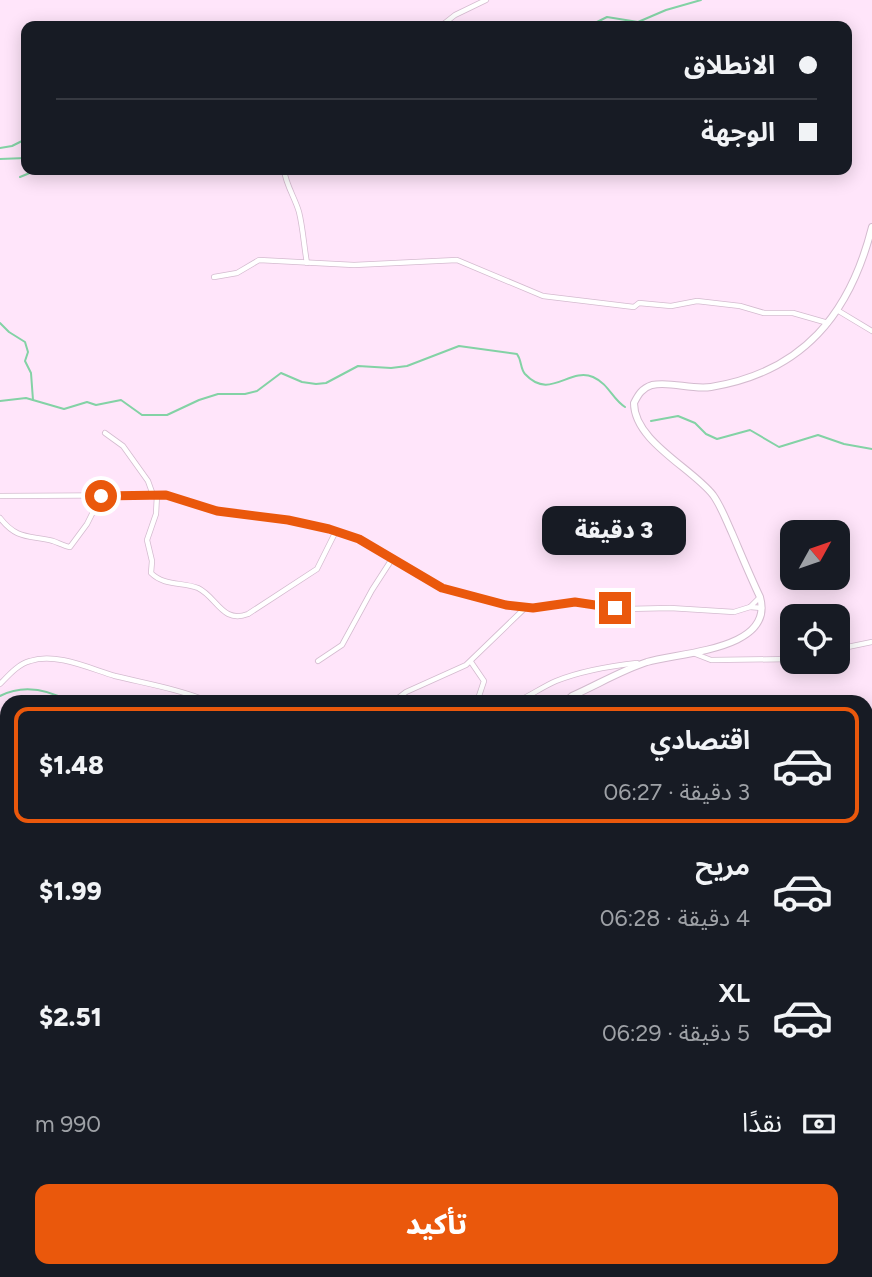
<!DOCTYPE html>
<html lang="ar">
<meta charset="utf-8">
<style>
body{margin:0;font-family:Figtree,"Noto Sans Arabic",sans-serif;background:#242831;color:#f1f3f6;direction:rtl;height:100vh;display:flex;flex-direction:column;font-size:26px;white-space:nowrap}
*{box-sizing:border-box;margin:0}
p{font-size:23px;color:#9ea1a6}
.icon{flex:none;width:38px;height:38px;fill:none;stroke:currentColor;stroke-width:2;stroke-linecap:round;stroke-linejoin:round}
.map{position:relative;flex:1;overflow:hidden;direction:ltr}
.sheet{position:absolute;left:0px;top:695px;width:873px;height:583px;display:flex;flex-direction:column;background:#171b24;border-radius:21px 21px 0 0;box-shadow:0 4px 18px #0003;direction:rtl}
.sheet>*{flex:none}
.guide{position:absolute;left:21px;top:21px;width:831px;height:154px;border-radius:14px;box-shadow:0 4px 18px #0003;direction:rtl;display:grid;align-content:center;height:154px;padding:0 35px;background:#171b24}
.needle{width:46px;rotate:50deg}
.controls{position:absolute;left:780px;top:520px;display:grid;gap:14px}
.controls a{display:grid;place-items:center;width:70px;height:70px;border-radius:14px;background:#171b24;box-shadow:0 4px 18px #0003;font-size:35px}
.end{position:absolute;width:32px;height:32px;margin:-16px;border:9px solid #ea580c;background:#fff;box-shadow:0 0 0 4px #fff}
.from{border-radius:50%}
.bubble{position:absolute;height:49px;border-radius:14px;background:#171b24;box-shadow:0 4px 18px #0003;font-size:23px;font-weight:800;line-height:49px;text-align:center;direction:rtl}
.guide b{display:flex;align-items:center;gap:24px;height:66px;font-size:26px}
.guide b+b{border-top:2px solid #363941}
.guide i{width:18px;height:18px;background:#f1f3f6}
ul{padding:12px 0 0;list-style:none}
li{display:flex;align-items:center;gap:21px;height:116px;margin:0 14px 10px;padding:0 21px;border:4px solid transparent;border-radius:14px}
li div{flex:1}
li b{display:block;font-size:26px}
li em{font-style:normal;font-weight:800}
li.on{border-color:#ea580c}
li>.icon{width:63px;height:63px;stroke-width:1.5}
.pay{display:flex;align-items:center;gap:18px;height:77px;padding:0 35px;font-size:26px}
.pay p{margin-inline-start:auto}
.cta{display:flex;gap:14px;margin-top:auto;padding:14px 35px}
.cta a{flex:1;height:80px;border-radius:14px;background:#ea580c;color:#fff;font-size:28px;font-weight:800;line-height:80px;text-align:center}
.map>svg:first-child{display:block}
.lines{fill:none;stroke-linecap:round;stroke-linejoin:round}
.stream{stroke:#83d2a5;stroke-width:2}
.street-casing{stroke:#d4bbcf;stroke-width:6}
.secondary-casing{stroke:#d4bbcf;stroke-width:8}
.street{stroke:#fff;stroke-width:4.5}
.secondary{stroke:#fff;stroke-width:6}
.route{stroke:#ea580c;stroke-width:9}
</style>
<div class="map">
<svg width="872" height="1277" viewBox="0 0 872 1277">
<rect width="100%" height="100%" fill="#ffe5fa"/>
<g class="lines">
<!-- stream -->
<g class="stream">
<path d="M589 26 607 17 638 22 666 10 701 0"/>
<path d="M0 148 12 146 26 139"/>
<path d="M0 159 26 158"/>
<path d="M48 170H75"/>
<path d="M82 170H85"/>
<path d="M20 177 37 170"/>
<path d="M0 323 9 332 25 342 28 352 25 361 31 373 33 400"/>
<path d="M0 401 26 398 64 409 87 402 96 405 121 400 142 415H167L199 400 218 394H245L257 391 281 373 302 382 316 384 326 383 358 366 391 368 407 366 459 346 517 354C522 361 520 368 525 374 550 401 569 367 593 377 609 384 612 399 625 407"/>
<path d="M651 421 678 416 695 423 706 434 717 439 750 430 779 447 818 435 844 444 872 449"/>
<path d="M0 696C23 684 49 690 71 702"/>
<path d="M866 869H872"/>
<path d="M0 961 7 960"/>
</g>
<!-- street casing -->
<g class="street-casing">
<g id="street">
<path d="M441 26 455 15 486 0"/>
<path d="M284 170C286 185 295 198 299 212 303 228 304 247 307 263"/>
<path d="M214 277 237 273 259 260 354 265 457 260 543 296 634 307 639 303 671 306 697 301 740 306 764 313H793L828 323"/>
<path d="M837 310 872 331"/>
<path d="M105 433 123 446 148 481 153 495"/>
<path d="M157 495 156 514 147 540 152 561 151 573C164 586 182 582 198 588 217 597 222 624 248 614L317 569 336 531"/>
<path d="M0 496 166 495 217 511 316 525 359 539 442 588 522 608H533L575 602 626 609 670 608 734 612 750 607"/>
<path d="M0 518C17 540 29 535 53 541 59 543 64 546 70 547L87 524 101 496"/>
<path d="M759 598 750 607 762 608"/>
<path d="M838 649 872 642"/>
<path d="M693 653 711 660 793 659"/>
<path d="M318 661 342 645 372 590 392 559"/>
<path d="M471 662 484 681 477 702"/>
<path d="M0 684C8 676 18 664 30 661 56 652 91 669 115 676 148 684 179 689 210 702"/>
<path d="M393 702 406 692 466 665 524 609"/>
<path d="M516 702C530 696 542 687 556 681 581 671 610 666 637 663"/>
<path d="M0 738 2 746 0 755"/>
<path d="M866 941 872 933"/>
<path d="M866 1207 872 1210"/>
</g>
</g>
<!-- secondary casing -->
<g class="secondary-casing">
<g id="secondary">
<path d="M565 702 572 696C597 685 622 670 647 662 681 652 775 650 760 597 750 576 741 554 732 533 726 520 721 506 713 495 692 468 634 441 634 403 638 395 642 388 652 385 671 381 691 390 711 387 803 372 850 314 872 227"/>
<path d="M866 1029 872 1026"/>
<path d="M433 1277 437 1270"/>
</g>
</g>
<!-- street -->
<use href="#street" class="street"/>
<!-- secondary -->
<use href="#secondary" class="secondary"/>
</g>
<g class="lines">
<!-- route -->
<path class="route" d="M101 496 166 495 217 511 288 520 329 529 359 539 442 588 506 605 533 608 575 602 615 608"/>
</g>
</svg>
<div class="controls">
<a><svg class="needle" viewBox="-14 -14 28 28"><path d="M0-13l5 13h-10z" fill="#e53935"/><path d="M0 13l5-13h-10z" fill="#9ea1a6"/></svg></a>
<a><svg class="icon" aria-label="locate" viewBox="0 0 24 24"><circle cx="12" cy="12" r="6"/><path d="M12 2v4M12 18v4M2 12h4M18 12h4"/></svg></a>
</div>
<i class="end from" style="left:101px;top:496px"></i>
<i class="end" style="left:615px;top:608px"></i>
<div class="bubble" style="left:542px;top:506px;width:144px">3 دقيقة</div>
<div class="guide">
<b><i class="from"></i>الانطلاق</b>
<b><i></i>الوجهة</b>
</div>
<section class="sheet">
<ul>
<li class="on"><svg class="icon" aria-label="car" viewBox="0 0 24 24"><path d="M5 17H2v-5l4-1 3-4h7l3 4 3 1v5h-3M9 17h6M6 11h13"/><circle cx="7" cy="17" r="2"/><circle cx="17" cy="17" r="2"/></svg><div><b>اقتصادي</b><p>3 دقيقة · 06:27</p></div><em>$1.48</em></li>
<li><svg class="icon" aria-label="car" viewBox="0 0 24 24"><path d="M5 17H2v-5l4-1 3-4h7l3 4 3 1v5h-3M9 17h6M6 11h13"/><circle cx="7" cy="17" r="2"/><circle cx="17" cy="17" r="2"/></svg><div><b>مريح</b><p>4 دقيقة · 06:28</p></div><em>$1.99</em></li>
<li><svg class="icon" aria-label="car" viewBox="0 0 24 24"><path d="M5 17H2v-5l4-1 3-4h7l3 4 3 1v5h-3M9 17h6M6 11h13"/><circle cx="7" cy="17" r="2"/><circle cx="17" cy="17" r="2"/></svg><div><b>XL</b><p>5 دقيقة · 06:29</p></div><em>$2.51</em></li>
</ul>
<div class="pay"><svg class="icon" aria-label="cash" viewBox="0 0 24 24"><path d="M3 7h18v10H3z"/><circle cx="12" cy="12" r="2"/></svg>نقدًا<p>990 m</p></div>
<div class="cta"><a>تأكيد</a></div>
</section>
</div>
